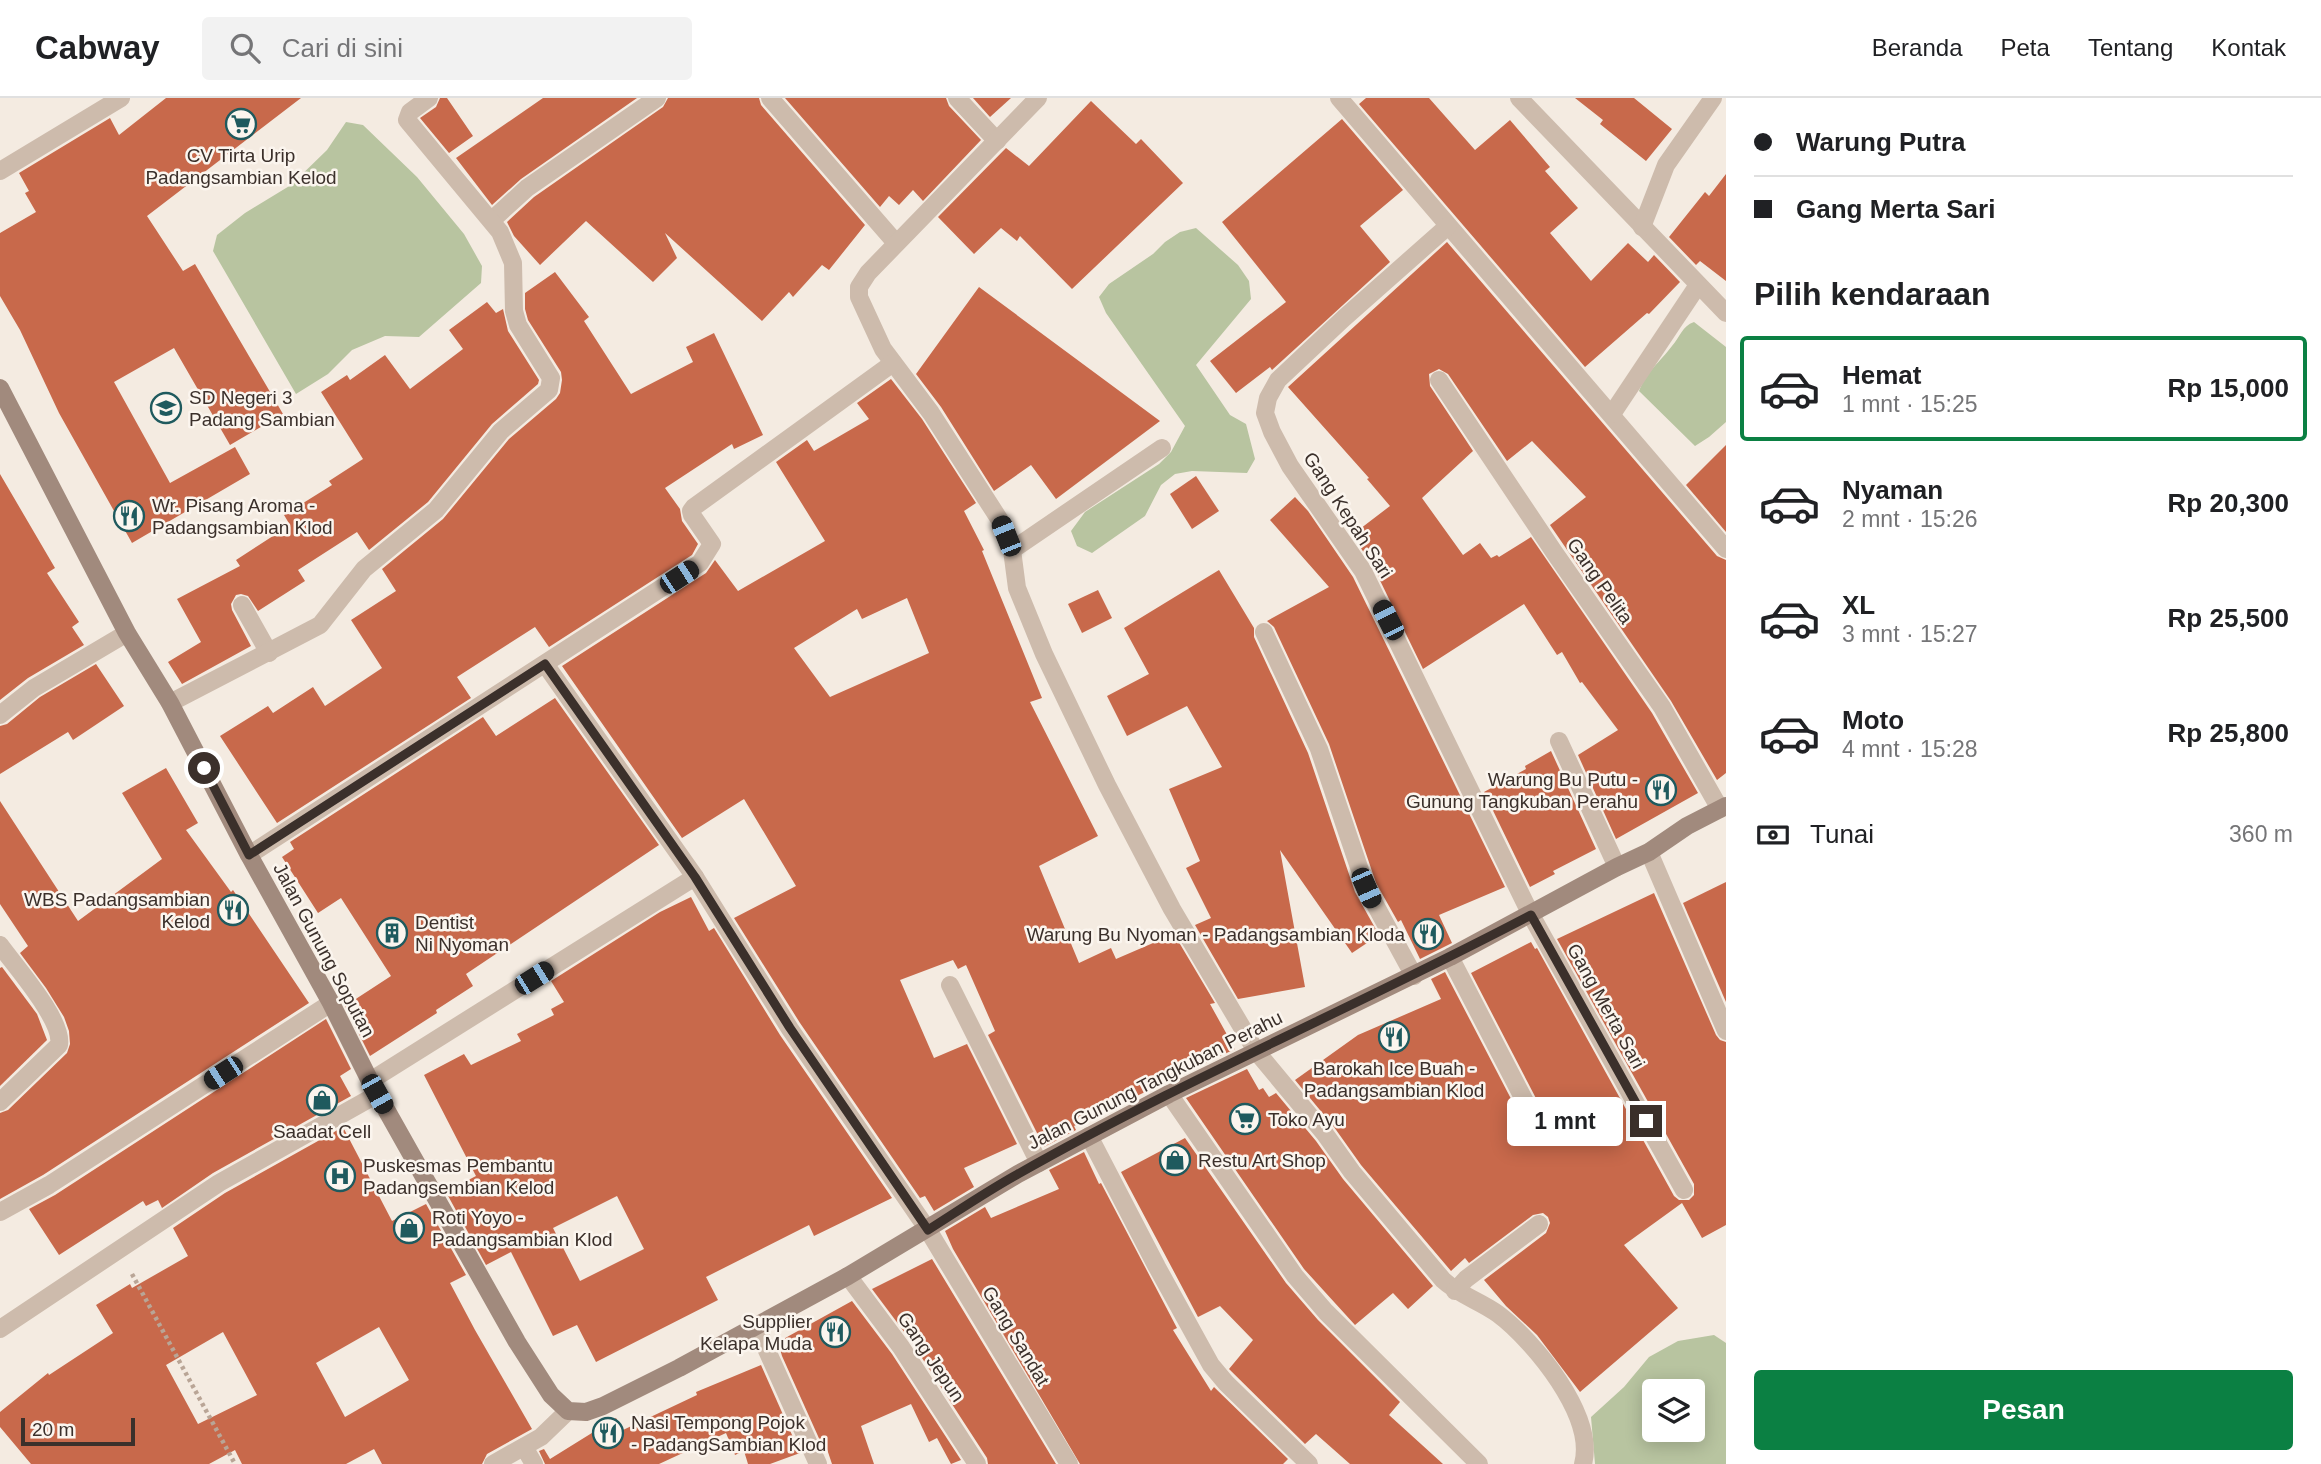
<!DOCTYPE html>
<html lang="id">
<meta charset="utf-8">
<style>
body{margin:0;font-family:Arial,sans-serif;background:#f2f2f2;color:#202124;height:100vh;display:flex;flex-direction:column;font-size:26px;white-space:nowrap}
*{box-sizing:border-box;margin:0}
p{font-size:23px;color:#757577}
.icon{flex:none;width:38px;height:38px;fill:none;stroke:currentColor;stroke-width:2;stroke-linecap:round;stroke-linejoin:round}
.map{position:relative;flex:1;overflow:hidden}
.details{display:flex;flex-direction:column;background:#fff;width:595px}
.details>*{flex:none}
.hud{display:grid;align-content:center;height:154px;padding:0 28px;background:#fff}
.buttons{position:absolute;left:1642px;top:1281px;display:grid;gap:14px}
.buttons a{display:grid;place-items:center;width:63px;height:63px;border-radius:7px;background:#fff;box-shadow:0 4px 18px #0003;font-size:35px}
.scale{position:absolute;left:21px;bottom:18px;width:114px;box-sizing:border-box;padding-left:7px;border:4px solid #3b302b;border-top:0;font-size:19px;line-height:24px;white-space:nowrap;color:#3b302b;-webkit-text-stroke:5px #fbf5ee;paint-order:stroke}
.end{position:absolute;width:32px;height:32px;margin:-16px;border:9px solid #3b302b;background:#fff;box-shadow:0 0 0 4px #fff}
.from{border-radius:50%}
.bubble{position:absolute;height:49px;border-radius:7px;background:#fff;box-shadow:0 4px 18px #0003;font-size:23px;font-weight:800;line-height:49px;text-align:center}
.car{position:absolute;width:21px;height:42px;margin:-21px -10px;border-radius:9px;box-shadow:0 0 5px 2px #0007;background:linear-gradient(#222 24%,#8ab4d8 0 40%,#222 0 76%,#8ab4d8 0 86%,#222 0)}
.hud b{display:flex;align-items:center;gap:24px;height:66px;font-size:26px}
.hud b+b{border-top:2px solid #e0e0e0}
.hud i{width:18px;height:18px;background:#202124}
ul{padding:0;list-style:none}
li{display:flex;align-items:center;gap:21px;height:105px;margin:0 14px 10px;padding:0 14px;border:4px solid transparent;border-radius:7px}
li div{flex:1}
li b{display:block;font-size:26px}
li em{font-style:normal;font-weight:800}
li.active{border-color:#0b8043}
li>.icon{width:63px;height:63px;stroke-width:1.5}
h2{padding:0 28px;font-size:32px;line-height:84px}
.pay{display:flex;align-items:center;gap:18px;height:77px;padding:0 28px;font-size:26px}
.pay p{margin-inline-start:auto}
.primary-button{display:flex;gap:14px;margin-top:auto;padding:14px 28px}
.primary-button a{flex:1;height:80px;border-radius:7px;background:#0b8043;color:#fff;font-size:28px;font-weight:800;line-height:80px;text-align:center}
header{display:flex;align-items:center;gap:42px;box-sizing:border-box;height:98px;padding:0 35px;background:#fff;border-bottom:2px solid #e0e0e0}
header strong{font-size:33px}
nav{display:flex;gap:38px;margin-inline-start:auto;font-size:24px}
.search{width:490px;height:63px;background:#f2f2f2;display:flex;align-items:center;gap:18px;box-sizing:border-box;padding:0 24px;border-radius:7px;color:#757577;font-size:26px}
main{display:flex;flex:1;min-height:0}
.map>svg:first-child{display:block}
.green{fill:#b8c4a0;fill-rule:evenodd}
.building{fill:#c8694b;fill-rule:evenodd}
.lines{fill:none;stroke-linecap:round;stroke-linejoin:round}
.path{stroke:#b9a596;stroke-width:4.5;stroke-dasharray:3.5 3.5;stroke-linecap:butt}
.lane{stroke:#cdbbac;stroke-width:18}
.street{stroke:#cdbbac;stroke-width:18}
.secondary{stroke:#a18a7d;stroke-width:18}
.route{stroke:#3b302b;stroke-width:9}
.labels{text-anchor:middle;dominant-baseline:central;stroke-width:5;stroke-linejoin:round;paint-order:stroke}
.poi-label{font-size:19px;fill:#3b302b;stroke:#fbf5ee;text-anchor:start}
.street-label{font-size:19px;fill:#3b302b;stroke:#fbf5ee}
</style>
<header>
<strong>Cabway</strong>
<div class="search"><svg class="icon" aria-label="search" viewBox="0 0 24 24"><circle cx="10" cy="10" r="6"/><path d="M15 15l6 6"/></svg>Cari di sini</div>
<nav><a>Beranda</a><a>Peta</a><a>Tentang</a><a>Kontak</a></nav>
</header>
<main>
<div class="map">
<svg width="1726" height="1366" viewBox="0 0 1726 1366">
<rect width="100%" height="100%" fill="#f4ebe1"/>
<!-- green -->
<g class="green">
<path d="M346 24 363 27 417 79 464 136 482 168 481 185 419 239 385 238 352 252 328 276 296 296 213 153 217 137 245 115 291 87 327 52Z"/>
<path d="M1196 130 1238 167 1249 183 1251 201 1196 267 1230 317 1246 326 1255 361 1247 375 1192 373 1175 376 1161 387 1145 418 1092 455 1077 448 1071 433 1085 414 1159 366 1171 354 1185 328 1106 215 1099 199 1109 186 1153 156 1165 144 1180 134Z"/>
<path d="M1694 224 1726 249V324L1709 339 1695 348 1639 293C1648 272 1659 265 1672 248 1680 239 1682 228 1694 224Z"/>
<path d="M1714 1237 1726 1245V1366H1595L1591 1319 1624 1289 1649 1259 1678 1243ZM1654 1293H1692V1332H1654Z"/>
</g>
<!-- building -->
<g class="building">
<path d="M166 0H301L147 118 183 173 195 166 283 316 230 347 174 250 114 284 170 385 235 349 250 376 132 445 59 315 20 232 0 198V135L36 114 25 95 29 93 19 75 110 20 119 37Z"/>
<path d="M440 0H447L473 38 449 55 420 20 436 9Z"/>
<path d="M543 0H637L521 81 492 107 456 60Z"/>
<path d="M668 0H759L761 7 865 127 829 172 822 167 793 199 789 194 762 223 665 135 677 160 653 184 586 123 540 167 514 138 507 124 534 99 663 9Z"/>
<path d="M785 0H946L949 8 981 42 923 103 913 92 899 107 889 98 880 109Z"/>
<path d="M973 0H1011L990 19Z"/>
<path d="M1366 0H1429L1475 52 1510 22 1550 69 1545 73 1578 110 1550 135 1591 183 1628 145 1648 164 1654 157 1680 184 1649 216 1647 215 1585 269 1359 6Z"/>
<path d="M1575 0H1634L1672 31 1646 63 1600 26 1603 22Z"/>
<path d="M1091 3 1136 46 1141 41 1183 85 1072 191 1020 138 1017 143 1001 130 974 156 938 119 1006 50 1029 68Z"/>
<path d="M1342 21 1403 92 1360 128 1390 164 1272 272 1270 269 1236 295 1210 263 1286 204 1222 124Z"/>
<path d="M1726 76V183L1700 163 1696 167 1669 139 1705 94 1709 98Z"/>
<path d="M1447 144 1717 458 1726 462V675L1717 682 1671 603 1550 427 1586 399 1532 343 1507 363 1448 276 1439 271 1429 276 1430 288 1473 353 1422 400 1463 457 1480 445 1491 460 1497 457 1499 459 1531 439 1652 615 1698 695 1616 741 1578 657 1618 632 1582 584 1580 585 1562 554 1557 557 1524 506 1423 571 1373 468 1352 437 1390 408 1367 381 1369 380 1288 289Z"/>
<path d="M555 174 589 219 584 223 631 296 693 264 686 249 714 235 763 337 734 351 732 346 665 390 680 411 682 423 698 446 692 457 549 549 535 529 457 579 471 600 277 725 220 638 268 608 273 615 313 589 325 608 382 570 351 522 396 493 382 471 443 421 509 341 556 301 560 295 562 282 561 274 528 222 525 211V195Z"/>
<path d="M979 189 1160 323 1056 401 1031 367 994 393 941 309 916 276Z"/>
<path d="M487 204 496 215 503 211 508 233 539 282 538 286 492 326 428 404 369 452 357 434 298 472 305 483 258 513 248 498 241 496 236 497 231 506 232 512 251 548 182 586 168 564 201 544 177 501 240 468 236 462 290 427 284 417 332 387 329 383 363 361 321 294 347 277 350 282 385 257 410 291 463 251 449 232Z"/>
<path d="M891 281 922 321 976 405 964 413 984 452 982 453 1042 600 1030 604 1098 738 1039 768 1079 865 1111 850 1116 861 1174 836 1215 905 1210 906 1235 951 1074 1028 1076 1032 1044 1049 988 937 995 933 966 867 958 871 953 862 900 882 934 960 967 946 1017 1046 964 1070 974 1089 934 1113 925 1098 920 1100 800 925 734 820 796 788 744 701 682 740 562 568 706 475 715 462 738 493 825 443 776 364 807 342 814 353 869 321 857 305ZM907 500 929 555 830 599 794 550 857 511 862 521Z"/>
<path d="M1726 347V434L1686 387Z"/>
<path d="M0 376 55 470 47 475 79 524 72 529 84 547 28 580 0 602Z"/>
<path d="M1196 378 1219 413 1192 431 1170 396Z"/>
<path d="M1295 399 1308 413 1353 479 1505 789 1439 817 1452 845 1420 861 1401 822 1398 824 1376 785 1329 646 1274 529 1267 523 1329 489 1270 422Z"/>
<path d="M1219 472 1254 530V539L1308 655 1355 794 1379 837 1352 855 1280 752 1305 889 1238 901 1195 827 1211 820 1186 770 1200 763 1169 691 1222 669 1187 608 1127 638 1107 598 1149 576 1124 530Z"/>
<path d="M1098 492 1112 520 1082 535 1068 506Z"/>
<path d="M96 566 124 608 73 642 68 634 0 676V628L7 626 40 599Z"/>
<path d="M555 600 659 747 466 876 473 888 436 912 437 915 370 958 345 908 391 878 341 800 318 815 282 759 294 751 290 744 483 619 496 638Z"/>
<path d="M1551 653 1596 751 1553 773 1555 776 1530 789 1484 694 1526 671 1525 668Z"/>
<path d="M166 670 198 725 186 732 231 794 233 792 309 905 43 1077 0 1101V1015L8 1012 67 955 70 946 69 933 64 919 46 890 20 855 28 848 0 806V703L78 823 162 761 122 695Z"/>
<path d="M1726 784V904L1683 805Z"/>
<path d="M1654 795 1716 937 1720 942 1726 944V1127L1702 1140 1682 1105 1624 1147 1678 1210 1580 1294 1537 1237 1506 1208 1484 1182 1546 1135 1550 1125 1548 1119 1543 1115 1533 1117 1469 1165 1465 1160 1451 1173 1361 1067 1334 1029 1295 982 1358 937 1441 901 1431 881 1445 874 1521 1020 1530 1026 1537 1025 1542 1016 1541 1010 1471 875 1531 844 1535 851 1537 850 1674 1098 1679 1102H1689L1694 1097V1086L1557 841Z"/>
<path d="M691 799 709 833 714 830 780 937 892 1100 814 1138 809 1127 706 1179 718 1202 596 1264 577 1227 553 1238 511 1154 486 1167 447 1096 455 1092 453 1090 476 1078 424 977 464 956 471 967 521 943 517 936 554 917 551 911 564 904 551 883 660 814ZM617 1098 644 1151 580 1183 553 1130Z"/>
<path d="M2 869 37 916 47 942 0 988V870Z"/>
<path d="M326 921 351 971 340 978 351 998 213 1075 162 1110 158 1102 146 1108 143 1103 59 1157 29 1111 55 1097Z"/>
<path d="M1247 971 1259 992 1263 990 1269 999 1276 995 1316 1043 1343 1081 1433 1188 1408 1211 1393 1195 1355 1227 1304 1171 1186 1000Z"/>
<path d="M343 1029 392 1123 426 1106 466 1177 450 1185 475 1232 532 1331 487 1356 482 1366H382L374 1351 346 1366H242L235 1352 209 1366H31L0 1329V1314L48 1275 49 1277 113 1235 96 1207 130 1186 132 1190 188 1158 173 1130 225 1095ZM379 1229 409 1282 345 1319 316 1265ZM223 1234 257 1297 198 1326 166 1267Z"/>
<path d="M1185 1040 1286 1185 1318 1222 1400 1304 1389 1317 1443 1366H1350L1316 1336 1305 1346 1229 1271 1253 1242 1220 1208 1198 1219 1121 1074Z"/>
<path d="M1084 1054 1099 1086 1101 1085 1177 1230 1173 1232 1211 1293 1214 1289 1288 1361 1283 1366H1080L953 1151 945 1133 985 1109 991 1120 1059 1091 1049 1072Z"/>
<path d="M932 1161 1056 1366H988L987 1360 911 1243 872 1191Z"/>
<path d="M852 1203 892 1256 961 1362 951 1366 937 1340 929 1344 911 1306 861 1328 874 1366H832L825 1345 822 1347 782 1258 778 1244Z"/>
<path d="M761 1267 800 1355 770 1366H748L744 1353 735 1357 726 1335 659 1366H545L539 1353 544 1351 550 1361 616 1320 623 1332 697 1297 696 1294Z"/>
</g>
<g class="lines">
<!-- path -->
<path class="path" d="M132 1176 235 1366"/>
<!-- lane -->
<path class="lane" d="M1531 817 1684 1092"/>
<!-- street -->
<g class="street">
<path d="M770 0 896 145"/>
<path d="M957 0 997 43"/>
<path d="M1038 0 868 175 859 189V199L883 251 931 315 1001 424 1012 452 1017 490 1044 556 1107 687 1172 811 1256 953 1325 1036 1352 1074 1443 1182C1459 1197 1480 1203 1498 1216 1534 1243 1596 1318 1583 1366"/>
<path d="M1339 0 1726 451"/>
<path d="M1519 0 1726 215"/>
<path d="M0 73 121 0"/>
<path d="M492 122 527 90 657 0"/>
<path d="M1448 128 1344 220 1278 282 1268 300 1265 315 1272 334 1290 368 1363 473 1531 817"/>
<path d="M1642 129 1666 67 1713 0"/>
<path d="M1439 282 1554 454 1662 609 1720 711"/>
<path d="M1612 316 1698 187"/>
<path d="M1012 452 1162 350"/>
<path d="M242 507 269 555"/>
<path d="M1264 534 1319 651 1366 790 1414 878"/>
<path d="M545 566 695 779 790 931 928 1132 1069 1366"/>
<path d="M170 605 320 527 364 471 436 412 501 333 549 292 551 280 518 227 514 213 513 165 500 134 407 22 410 14 429 0"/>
<path d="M0 617 34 590 127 535"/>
<path d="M1559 643 1617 769"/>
<path d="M1649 754 1726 933"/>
<path d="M249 757 700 465 712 446 692 417 691 413 694 409 893 265"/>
<path d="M0 847C15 868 64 923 59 947L0 1004"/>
<path d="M1450 859 1531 1015"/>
<path d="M950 887 1039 1065"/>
<path d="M370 983 695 779"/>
<path d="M1169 996 1295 1178 1326 1214 1479 1366"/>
<path d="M1089 1038 1157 1169 1211 1267 1226 1285 1309 1366"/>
<path d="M0 1114 49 1087 331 905"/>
<path d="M848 1178 901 1249 977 1366"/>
<path d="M1455 1193 1466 1181 1539 1126"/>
<path d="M756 1228 818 1366"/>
<path d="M0 1231 219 1085 378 996"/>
<path d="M524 1349 534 1366"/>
<path d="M493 1366 541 1339 568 1313"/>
</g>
<!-- secondary -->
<path class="secondary" d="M0 290 127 535 170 605 249 757 331 905 370 983 517 1244 551 1297 568 1313 586 1314 603 1308 679 1270 848 1178 1018 1076 1169 996 1450 859 1617 769 1649 754 1687 728 1726 708"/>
</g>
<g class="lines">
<!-- route -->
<path class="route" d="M204 670 249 757 545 566 695 779 790 930 928 1132C958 1113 987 1093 1018 1076 1185 981 1362 906 1531 817L1646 1023"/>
</g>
<!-- icons -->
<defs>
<g id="supermarket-ring" transform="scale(1.575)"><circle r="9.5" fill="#fbf5ee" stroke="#1f5a5e" stroke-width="1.5"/><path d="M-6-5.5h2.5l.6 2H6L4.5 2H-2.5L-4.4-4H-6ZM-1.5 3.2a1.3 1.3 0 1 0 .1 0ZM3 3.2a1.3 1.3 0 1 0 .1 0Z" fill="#1f5a5e"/></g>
<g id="school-ring" transform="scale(1.575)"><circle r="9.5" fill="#fbf5ee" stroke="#1f5a5e" stroke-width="1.5"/><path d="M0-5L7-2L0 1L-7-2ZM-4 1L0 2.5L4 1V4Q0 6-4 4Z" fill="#1f5a5e"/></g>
<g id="restaurant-ring" transform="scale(1.575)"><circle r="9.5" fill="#fbf5ee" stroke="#1f5a5e" stroke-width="1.5"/><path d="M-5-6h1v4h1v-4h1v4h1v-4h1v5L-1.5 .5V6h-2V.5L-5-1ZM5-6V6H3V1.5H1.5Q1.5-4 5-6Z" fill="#1f5a5e"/></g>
<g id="building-ring" transform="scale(1.575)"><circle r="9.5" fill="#fbf5ee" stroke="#1f5a5e" stroke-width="1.5"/><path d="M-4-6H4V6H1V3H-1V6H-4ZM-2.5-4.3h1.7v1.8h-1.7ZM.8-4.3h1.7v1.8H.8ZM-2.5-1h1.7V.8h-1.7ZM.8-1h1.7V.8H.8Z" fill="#1f5a5e"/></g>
<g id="shop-ring" transform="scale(1.575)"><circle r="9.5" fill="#fbf5ee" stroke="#1f5a5e" stroke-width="1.5"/><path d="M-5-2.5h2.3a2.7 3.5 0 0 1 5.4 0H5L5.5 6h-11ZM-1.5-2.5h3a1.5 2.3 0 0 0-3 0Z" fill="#1f5a5e"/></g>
<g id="hospital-ring" transform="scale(1.575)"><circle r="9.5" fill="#fbf5ee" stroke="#1f5a5e" stroke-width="1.5"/><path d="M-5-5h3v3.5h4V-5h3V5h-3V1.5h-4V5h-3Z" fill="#1f5a5e"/></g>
</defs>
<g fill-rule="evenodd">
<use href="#supermarket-ring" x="241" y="26"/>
<use href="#school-ring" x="166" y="310"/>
<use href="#restaurant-ring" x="129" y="418"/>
<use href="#restaurant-ring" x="1661" y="692"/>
<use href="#restaurant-ring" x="233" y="812"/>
<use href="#building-ring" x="392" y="835"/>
<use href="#restaurant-ring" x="1428" y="836"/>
<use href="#restaurant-ring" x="1394" y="939"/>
<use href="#shop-ring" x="322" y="1002"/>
<use href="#supermarket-ring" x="1245" y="1021"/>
<use href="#shop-ring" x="1175" y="1062"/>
<use href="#hospital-ring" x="340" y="1078"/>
<use href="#shop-ring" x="409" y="1130"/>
<use href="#restaurant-ring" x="835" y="1234"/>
<use href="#restaurant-ring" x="608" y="1335"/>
</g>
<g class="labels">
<!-- poi labels -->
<g class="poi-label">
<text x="241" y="57" text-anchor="middle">CV Tirta Urip<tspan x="241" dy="22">Padangsambian Kelod</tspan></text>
<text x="189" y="299">SD Negeri 3<tspan x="189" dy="22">Padang Sambian</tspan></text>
<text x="152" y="407">Wr. Pisang Aroma -<tspan x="152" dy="22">Padangsambian Klod</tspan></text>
<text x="1638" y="681" text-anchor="end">Warung Bu Putu -<tspan x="1638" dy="22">Gunung Tangkuban Perahu</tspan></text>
<text x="210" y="801" text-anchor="end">WBS Padangsambian<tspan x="210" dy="22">Kelod</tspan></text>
<text x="415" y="824">Dentist<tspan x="415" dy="22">Ni Nyoman</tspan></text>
<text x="1405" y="836" text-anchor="end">Warung Bu Nyoman - Padangsambian Kloda</text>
<text x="1394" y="970" text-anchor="middle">Barokah Ice Buah -<tspan x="1394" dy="22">Padangsambian Klod</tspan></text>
<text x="1268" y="1021">Toko Ayu</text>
<text x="322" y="1033" text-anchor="middle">Saadat Cell</text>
<text x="1198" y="1062">Restu Art Shop</text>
<text x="363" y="1067">Puskesmas Pembantu<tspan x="363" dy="22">Padangsembian Kelod</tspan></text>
<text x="432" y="1119">Roti Yoyo -<tspan x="432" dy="22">Padangsambian Klod</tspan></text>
<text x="812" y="1223" text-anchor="end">Supplier<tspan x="812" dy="22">Kelapa Muda</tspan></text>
<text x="631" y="1324">Nasi Tempong Pojok<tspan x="631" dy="22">- PadangSambian Klod</tspan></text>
</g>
<!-- street labels -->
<g class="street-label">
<text transform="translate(1348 417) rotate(57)">Gang Kepah Sari</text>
<text transform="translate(1600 483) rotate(55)">Gang Pelita</text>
<text transform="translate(324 852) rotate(62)">Jalan Gunung Soputan</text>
<text transform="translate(1606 908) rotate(61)">Gang Merta Sari</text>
<text transform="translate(1155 982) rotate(-27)">Jalan Gunung Tangkuban Perahu</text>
<text transform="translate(1016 1238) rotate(59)">Gang Sandat</text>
<text transform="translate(931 1259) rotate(56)">Gang Jepun</text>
</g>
</g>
</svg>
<div class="buttons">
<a><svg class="icon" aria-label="layers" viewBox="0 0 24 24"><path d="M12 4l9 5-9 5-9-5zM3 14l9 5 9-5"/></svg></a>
</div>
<div class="scale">20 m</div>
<i class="end from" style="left:204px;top:670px"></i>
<i class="end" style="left:1646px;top:1023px"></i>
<div class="bubble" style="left:1507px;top:999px;width:116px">1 mnt</div>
<i class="car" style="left:1006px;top:438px;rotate:338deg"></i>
<i class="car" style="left:679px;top:479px;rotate:57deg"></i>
<i class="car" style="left:1388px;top:522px;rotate:333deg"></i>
<i class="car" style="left:1366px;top:790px;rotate:156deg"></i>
<i class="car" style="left:534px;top:880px;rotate:58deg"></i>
<i class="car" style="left:223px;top:975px;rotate:237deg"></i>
<i class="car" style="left:377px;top:996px;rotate:151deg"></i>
</div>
<section class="details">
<div class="hud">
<b><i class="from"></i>Warung Putra</b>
<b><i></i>Gang Merta Sari</b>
</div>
<h2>Pilih kendaraan</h2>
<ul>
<li class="active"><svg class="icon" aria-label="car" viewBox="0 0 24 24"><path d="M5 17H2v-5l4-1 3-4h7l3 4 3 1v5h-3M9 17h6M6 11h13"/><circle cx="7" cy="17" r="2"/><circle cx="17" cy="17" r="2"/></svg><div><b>Hemat</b><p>1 mnt · 15:25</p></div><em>Rp 15,000</em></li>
<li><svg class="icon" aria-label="car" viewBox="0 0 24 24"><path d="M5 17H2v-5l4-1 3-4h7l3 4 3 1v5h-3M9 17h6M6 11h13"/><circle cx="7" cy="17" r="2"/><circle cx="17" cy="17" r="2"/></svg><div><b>Nyaman</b><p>2 mnt · 15:26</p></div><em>Rp 20,300</em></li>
<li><svg class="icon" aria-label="car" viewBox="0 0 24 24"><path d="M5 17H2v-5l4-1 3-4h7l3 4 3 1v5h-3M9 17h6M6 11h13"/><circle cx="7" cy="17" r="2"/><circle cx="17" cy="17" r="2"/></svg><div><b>XL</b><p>3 mnt · 15:27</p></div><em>Rp 25,500</em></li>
<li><svg class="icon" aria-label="car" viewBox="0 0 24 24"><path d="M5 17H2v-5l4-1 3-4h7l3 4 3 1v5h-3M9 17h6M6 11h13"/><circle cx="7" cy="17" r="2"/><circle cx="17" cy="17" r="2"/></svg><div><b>Moto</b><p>4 mnt · 15:28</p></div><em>Rp 25,800</em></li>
</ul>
<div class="pay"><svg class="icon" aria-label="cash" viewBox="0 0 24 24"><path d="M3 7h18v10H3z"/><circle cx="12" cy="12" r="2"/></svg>Tunai<p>360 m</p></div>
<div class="primary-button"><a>Pesan</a></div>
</section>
</main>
